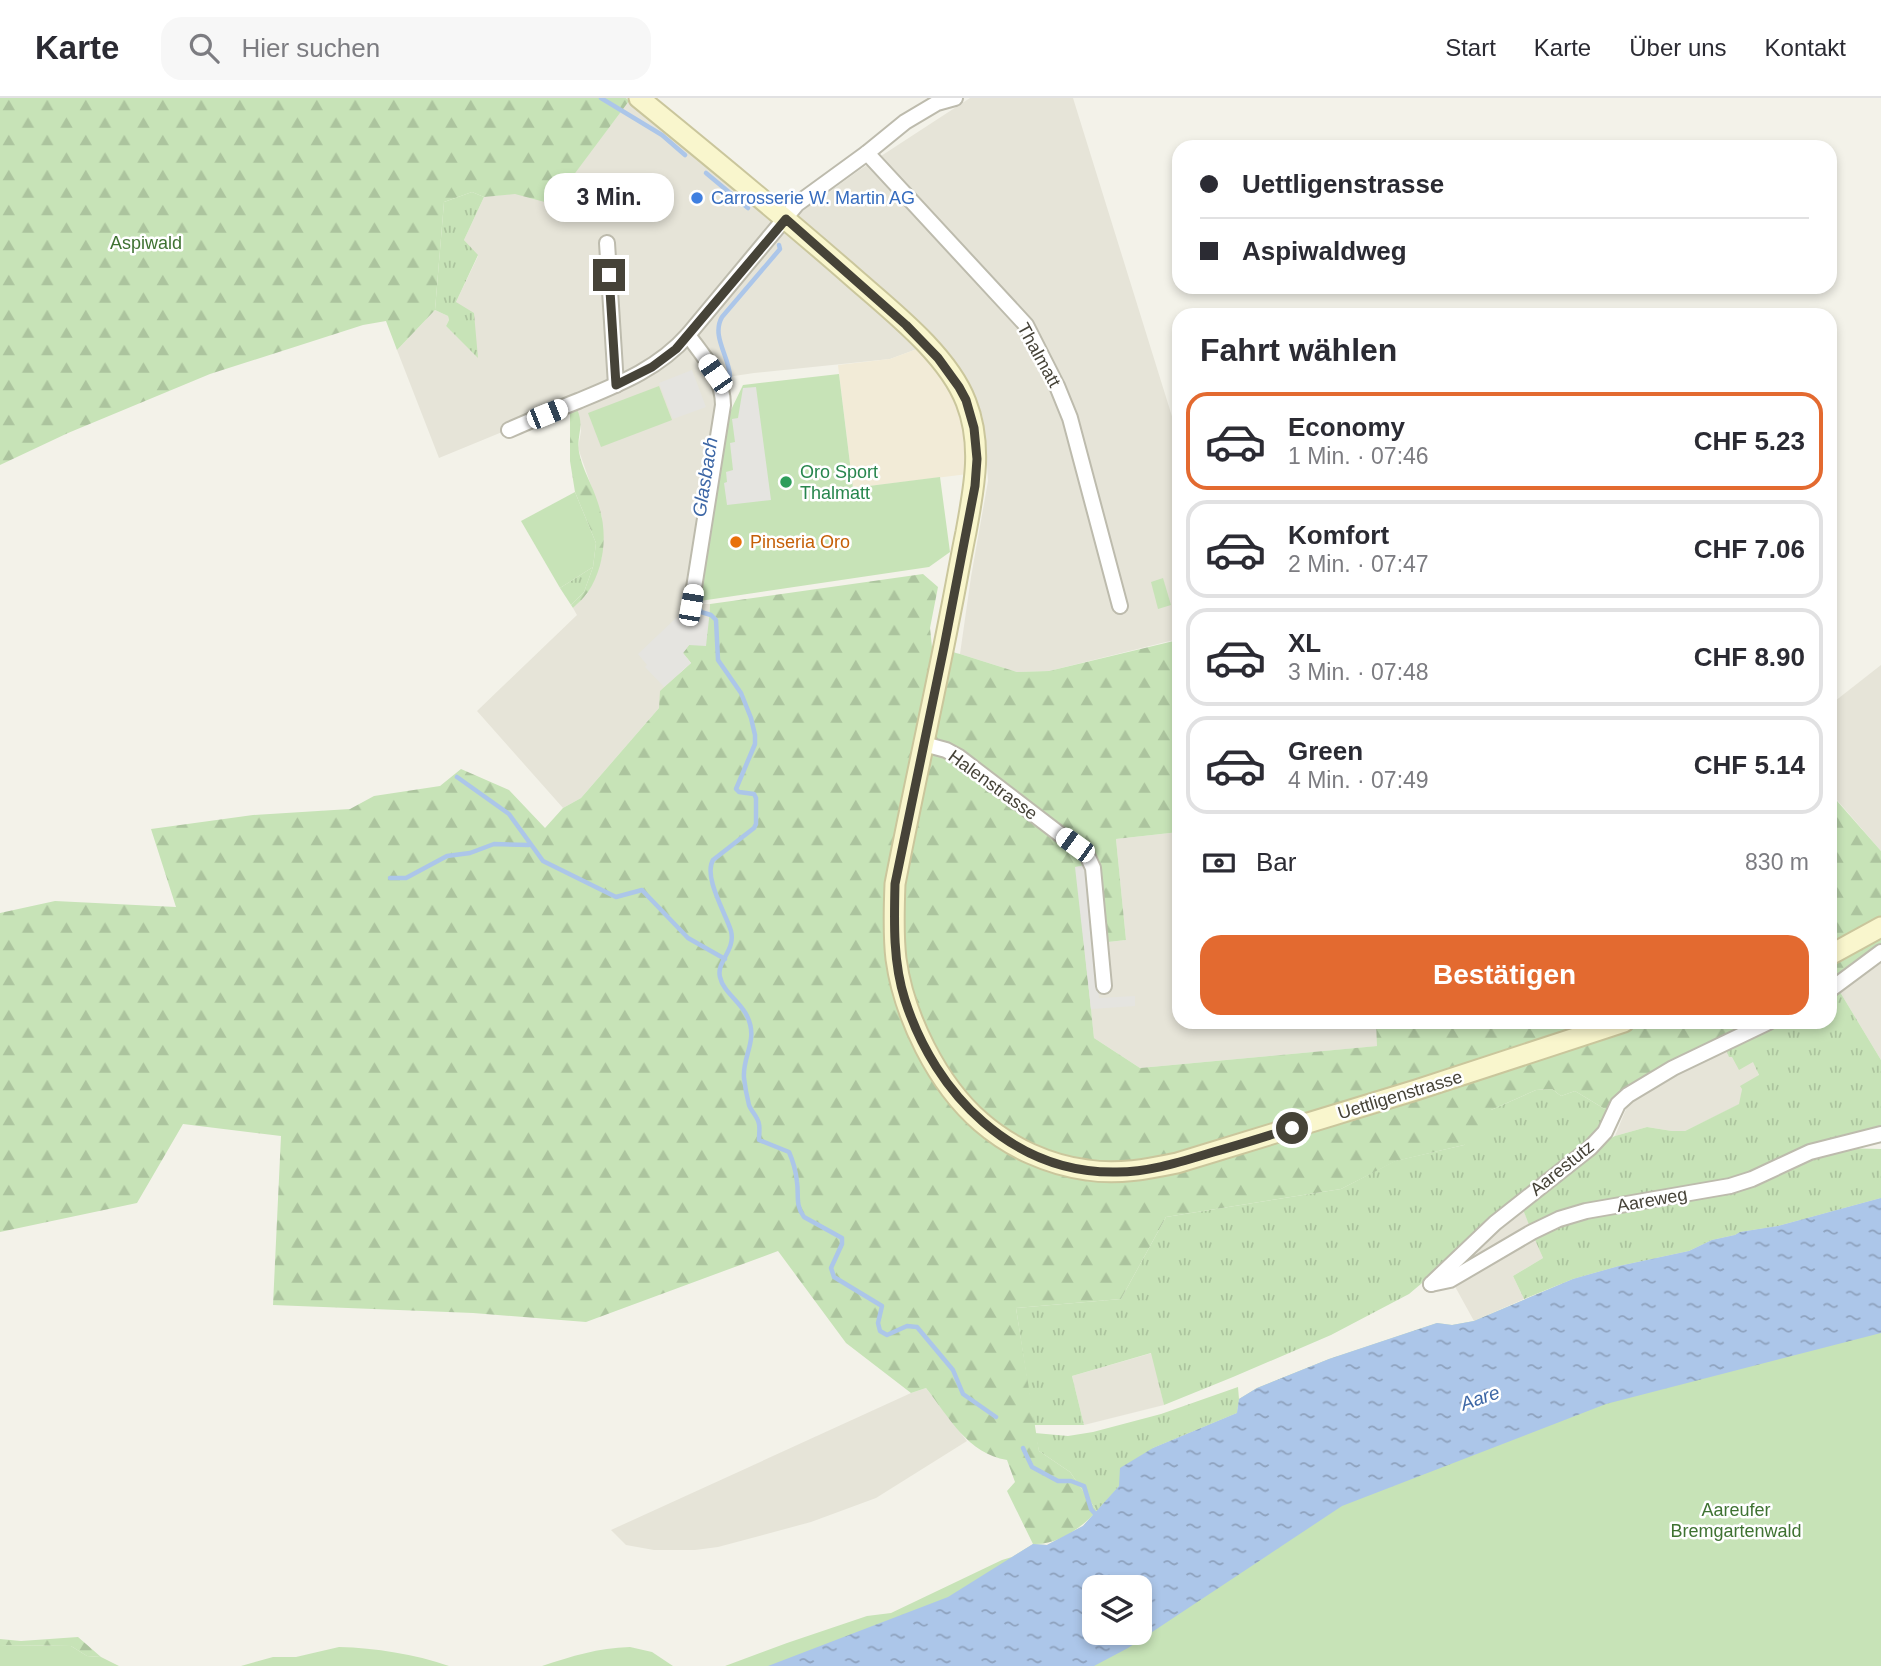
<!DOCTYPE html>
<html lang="de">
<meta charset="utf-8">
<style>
body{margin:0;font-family:Arial,sans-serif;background:#f7f7f7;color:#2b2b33;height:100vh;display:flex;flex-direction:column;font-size:26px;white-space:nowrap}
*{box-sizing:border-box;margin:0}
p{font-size:23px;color:#7c7c81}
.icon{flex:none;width:38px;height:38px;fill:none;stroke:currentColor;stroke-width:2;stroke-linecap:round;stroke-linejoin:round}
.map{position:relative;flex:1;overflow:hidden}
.drawer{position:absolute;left:1172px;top:210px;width:665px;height:721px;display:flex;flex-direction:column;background:#fff;border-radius:21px;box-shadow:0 4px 10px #0003}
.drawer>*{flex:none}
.guide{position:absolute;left:1172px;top:42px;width:665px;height:154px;border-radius:21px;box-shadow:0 4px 10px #0003;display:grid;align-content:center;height:154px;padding:0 28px;background:#fff}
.fabs{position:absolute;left:1082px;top:1477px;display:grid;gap:14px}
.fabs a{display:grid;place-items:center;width:70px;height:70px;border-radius:14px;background:#fff;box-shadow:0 4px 10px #0003;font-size:35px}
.end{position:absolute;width:32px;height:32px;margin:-16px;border:9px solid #464338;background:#fff;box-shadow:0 0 0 4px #fff}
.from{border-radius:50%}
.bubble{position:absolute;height:49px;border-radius:21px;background:#fff;box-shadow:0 4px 10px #0003;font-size:23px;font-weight:800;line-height:49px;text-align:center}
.car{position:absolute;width:21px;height:42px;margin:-21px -10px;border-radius:9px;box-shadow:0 0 5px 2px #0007;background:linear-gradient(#fff 24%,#345 0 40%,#fff 0 76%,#345 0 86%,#fff 0)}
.guide b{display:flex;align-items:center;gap:24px;height:66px;font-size:26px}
.guide b+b{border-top:2px solid #e1e1e2}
.guide i{width:18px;height:18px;background:#2b2b33}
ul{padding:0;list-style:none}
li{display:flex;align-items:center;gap:21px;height:98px;margin:0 14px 10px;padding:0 14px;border:4px solid #e1e1e2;border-radius:21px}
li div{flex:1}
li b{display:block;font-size:26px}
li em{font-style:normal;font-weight:800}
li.selected{border-color:#e36a30}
li>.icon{width:63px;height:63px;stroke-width:1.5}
h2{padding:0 28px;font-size:32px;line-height:84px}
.pay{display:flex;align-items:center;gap:18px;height:77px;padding:0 28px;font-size:26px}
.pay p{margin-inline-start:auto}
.primary-button{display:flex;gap:14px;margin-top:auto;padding:14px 28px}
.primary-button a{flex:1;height:80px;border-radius:21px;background:#e36a30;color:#fff;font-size:28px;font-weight:800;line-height:80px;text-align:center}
header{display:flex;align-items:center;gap:42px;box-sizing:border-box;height:98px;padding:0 35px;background:#fff;border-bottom:2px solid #e1e1e2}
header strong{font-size:33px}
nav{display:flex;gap:38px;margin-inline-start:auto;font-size:24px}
.search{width:490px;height:63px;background:#f7f7f7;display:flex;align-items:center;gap:18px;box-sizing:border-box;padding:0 24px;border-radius:21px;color:#7c7c81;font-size:26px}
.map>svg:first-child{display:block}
.residential{fill:#e6e4d8}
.commercial{fill:#f2ebd7}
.grass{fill:url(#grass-tufts)}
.forest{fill:url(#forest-firs)}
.green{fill:#c7e3b7;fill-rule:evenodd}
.parking{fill:#e5e4e0}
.water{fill:url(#water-ripples);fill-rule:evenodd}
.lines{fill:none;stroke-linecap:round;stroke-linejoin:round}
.stream{stroke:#acc6e9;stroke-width:4.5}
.street-casing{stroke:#bdbbad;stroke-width:18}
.secondary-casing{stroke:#cac69c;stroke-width:23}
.street{stroke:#fff;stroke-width:14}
.secondary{stroke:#f9f6cd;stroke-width:19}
.route{stroke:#464338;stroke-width:9}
.shop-dot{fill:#3f7fe0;stroke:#fff;stroke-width:2.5}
.leisure-dot{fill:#2e9e5b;stroke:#fff;stroke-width:2.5}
.food-dot{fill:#e8710a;stroke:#fff;stroke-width:2.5}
.labels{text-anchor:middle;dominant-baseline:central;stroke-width:5;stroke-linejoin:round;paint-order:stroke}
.shop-label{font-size:18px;fill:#366cbe;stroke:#fff;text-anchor:start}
.park-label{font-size:18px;fill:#3f7232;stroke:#fff}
.street-label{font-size:18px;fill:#464338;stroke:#fff}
.leisure-label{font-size:18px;fill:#27864d;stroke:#fff;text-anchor:start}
.food-label{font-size:18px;fill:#c56008;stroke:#fff;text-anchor:start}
.water-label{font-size:19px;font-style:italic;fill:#3d67a6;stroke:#fff}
</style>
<header>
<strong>Karte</strong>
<div class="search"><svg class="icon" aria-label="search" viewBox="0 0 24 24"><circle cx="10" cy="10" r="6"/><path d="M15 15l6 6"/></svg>Hier suchen</div>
<nav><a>Start</a><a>Karte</a><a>Über uns</a><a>Kontakt</a></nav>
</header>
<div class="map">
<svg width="1881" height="1568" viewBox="0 0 1881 1568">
<defs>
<pattern id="grass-tufts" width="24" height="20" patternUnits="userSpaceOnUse" patternTransform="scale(1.75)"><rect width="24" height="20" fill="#c7e3b7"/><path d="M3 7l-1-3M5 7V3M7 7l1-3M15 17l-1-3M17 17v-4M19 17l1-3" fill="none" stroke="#acc49e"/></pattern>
<pattern id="forest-firs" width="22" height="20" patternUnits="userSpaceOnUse" patternTransform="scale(1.75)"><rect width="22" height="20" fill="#c7e3b7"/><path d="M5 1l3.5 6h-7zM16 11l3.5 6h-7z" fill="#acc49e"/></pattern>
<pattern id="water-ripples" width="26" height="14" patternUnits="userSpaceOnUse" patternTransform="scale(1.75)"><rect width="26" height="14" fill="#acc6e9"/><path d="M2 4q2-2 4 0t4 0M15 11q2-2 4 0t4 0" fill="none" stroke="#8ea2be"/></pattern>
</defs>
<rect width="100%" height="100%" fill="#f3f2e9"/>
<!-- residential -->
<g class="residential">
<path d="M970 0H1073L1179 341 1178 541 1049 573 1017 574 960 556 971 479 988 383 985 334 982 316 972 293 959 270 938 242 925 229 792 130 917 251 890 261 754 275 714 281 723 316 699 506H710L709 521 659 610 581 700 563 710 477 613 577 517 573 510 587 496 594 482 602 459V419L578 350 581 333 577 311 507 332 439 360 397 252 435 212 448 218 449 222 446 228 478 259 456 204 478 158 464 142 484 99 515 95 552 105 629 3 786 125 858 73Z"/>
<path d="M1881 567V753L1831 695 1830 607Z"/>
<path d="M1179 734 1180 924H1376L1378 948 1140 970 1094 940 1075 769 1099 766 1108 844 1126 842 1116 741Z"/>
<path d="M1881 863V962L1840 894Z"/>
<path d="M1725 949 1732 958 1754 964 1759 978 1742 991 1740 1006 1685 1033H1672L1647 1029 1615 1038 1631 999Z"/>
<path d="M1522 1109 1543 1160 1513 1178 1524 1201 1474 1223 1447 1174Z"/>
<path d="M1152 1255 1164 1307 1084 1327 1072 1278Z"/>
<path d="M926 1290 967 1343 876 1400 811 1424 718 1449 695 1452H654L626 1447 611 1432 911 1295Z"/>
</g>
<!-- commercial -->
<path class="commercial" d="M917 251 932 266 953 294 966 332 968 376 853 390 838 267 890 261Z"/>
<!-- grass -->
<g class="grass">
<path d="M472 94 484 99 464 142 478 157 456 204 474 215 478 260 446 228 449 222 448 218 435 212 444 104Z"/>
<path d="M593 469 584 494 571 507 560 490Z"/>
<path d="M1840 894 1881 962V1030L1751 1079 1531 1132 1522 1109 1603 1044 1615 1038 1647 1029 1672 1033H1685L1739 1006 1742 991 1740 988 1759 977 1753 964 1739 972 1732 959H1729L1725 949 1777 924H1830L1831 898Z"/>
<path d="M1552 991 1561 998 1575 993 1608 1013 1590 1044 1409 1196 1331 1237 1233 1279 1164 1307 1151 1255 1072 1278 1084 1327H1034L1016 1210 1121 1201 1166 1119 1341 1091 1395 1063 1464 1047 1491 1012 1536 992Z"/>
<path d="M1841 1050 1881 1051V1100L1778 1128 1740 1134 1735 1137 1712 1142 1689 1153 1619 1168 1573 1181 1524 1201 1513 1178 1543 1160 1533 1137 1561 1123 1666 1103Z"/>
<path d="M1238 1289 1239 1301 1237 1315 1153 1350 1097 1413 1070 1374 1039 1353 1035 1335 1068 1338 1093 1334 1161 1316Z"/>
</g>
<!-- forest -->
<g class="forest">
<path d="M0 0H626L629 3 552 106 515 96 484 99 472 94 444 104 435 212 397 252 386 223 363 227 210 276 68 335 0 367Z"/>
<path d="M577 311C585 329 576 338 579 354 582 371 593 388 598 405 608 434 605 468 588 494 584 500 578 505 573 510L571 507 584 494 593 469 596 445 575 394 570 363V314Z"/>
<path d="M923 476 938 489 930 530 932 549 960 556 1017 574 1049 573 1178 542 1179 526V734L1116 741 1126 842 1108 844 1099 767 1076 769 1094 940 1140 970 1377 948 1376 924H1759L1608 1013 1575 993 1561 998 1552 991 1536 992 1491 1012 1494 1031 1464 1047 1396 1063 1341 1091 1166 1119 1121 1201 1016 1210 1039 1353 1070 1374 1097 1413C1081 1430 1058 1447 1033 1446L1007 1393 1015 1384 1007 1362C968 1356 949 1319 926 1290L911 1295 846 1245 778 1153 586 1224 473 1215 273 1207 281 1038 183 1026 137 1105 0 1134V815L55 803 176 809 151 731 253 717 350 711 374 698 440 688 461 671 509 692 545 730 563 710 581 700 659 610 660 593 691 565 683 555 709 521 710 506Z"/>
<path d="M1830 695 1881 753V848L1830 884Z"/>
<path d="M78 1539 101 1559 87 1558 71 1548 0 1547V1541L21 1543Z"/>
</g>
<!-- green -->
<g class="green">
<path d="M839 276 853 390 940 379 950 454 929 469 700 503 730 314 743 287Z"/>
<path d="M659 288 672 322 601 349 588 315Z"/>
<path d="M575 394 596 445 593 469 560 490 521 423Z"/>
<path d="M1163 480 1171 507 1158 511 1151 484Z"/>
<path d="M1881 1100V1568H725L787 1545 867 1518 891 1515 1002 1462 1012 1459 1033 1446 1047 1447 1083 1428 1119 1388 1120 1370 1153 1350 1237 1315 1239 1301 1257 1290 1329 1261 1437 1225 1452 1227 1474 1223 1573 1181 1619 1168 1689 1153 1712 1142 1735 1137 1740 1134 1778 1128ZM1094 1489H1139V1535H1094Z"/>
<path d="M0 1547 71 1548 87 1558 101 1559 119 1568H0Z"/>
<path d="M339 1549C376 1550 414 1556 449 1568H241L273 1559H296Z"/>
<path d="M630 1549 652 1554 673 1568H542C573 1558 597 1550 630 1549Z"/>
</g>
<!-- parking -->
<g class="parking">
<path d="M692 272 706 309 673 321 659 285Z"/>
<path d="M756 289 771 402 727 407 724 385 727 384 726 374 733 372 730 345 735 344 732 321 738 320 743 290Z"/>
<path d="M682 512 709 521 706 548 689 547 683 555 691 565 664 589 645 569 647 567 638 556 678 518Z"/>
<path d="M1086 767 1099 900 1135 898V908L1091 911 1075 769Z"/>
</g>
<!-- water -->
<path class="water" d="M1881 1100V1235L1606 1306 1342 1408 1128 1550 1094 1568H768L948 1499 1033 1446 1047 1447 1083 1428 1119 1388 1120 1370 1153 1350 1237 1315 1239 1301 1257 1290 1329 1261 1437 1225 1452 1227 1474 1223 1573 1181 1619 1168 1689 1153 1712 1142 1735 1137 1740 1134 1778 1128ZM1139 1489V1535H1094V1489Z"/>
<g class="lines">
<!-- stream -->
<g class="stream">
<path d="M601 0 662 37 685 57"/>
<path d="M706 75 748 110"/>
<path d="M730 278C729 258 711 238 722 219L780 151 779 147"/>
<path d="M698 507 701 514 711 517 716 522 718 562 741 595 751 620 755 637V646L736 691 739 694 754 696 756 700V726L754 730 713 762C703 779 726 816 731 833 736 852 716 864 720 879 723 894 741 904 747 918 759 942 742 958 744 980 745 989 747 999 749 1007 751 1013 758 1019 759 1026 760 1030 759 1037 759 1042L789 1054C793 1063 796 1074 797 1084 799 1097 795 1107 804 1119L842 1140V1146L831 1170 834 1179 882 1208 878 1225 880 1233 887 1237 907 1228 917 1229 953 1272 963 1296 996 1319"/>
<path d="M457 679 509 716 543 763 616 799 642 792 688 840 725 861"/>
<path d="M390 780H406L447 758 470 755 494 746 529 747"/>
<path d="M1023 1350 1032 1369 1058 1383H1071L1084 1388 1091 1411 1097 1418"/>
</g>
<!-- street casing -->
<g class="street-casing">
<g id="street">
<path d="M867 55 1026 227 1057 288 1070 320 1120 508"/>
<path d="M607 145 616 287"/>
<path d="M688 237C704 259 723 279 723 307L690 515"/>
<path d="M509 332C532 322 555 312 578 303 619 286 658 271 688 237L797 106 867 55 905 24 937 5 955 0"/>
<path d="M924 646 946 652 959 659 1087 757 1093 770 1104 888"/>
<path d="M1830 892 1881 854"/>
<path d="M1431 1186 1450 1182 1532 1134 1559 1121 1586 1113 1730 1088 1752 1081 1810 1054 1881 1036"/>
<path d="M1431 1186 1495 1125 1590 1050 1605 1034 1618 1006 1628 997 1673 970 1769 924"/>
</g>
</g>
<!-- secondary casing -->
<g class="secondary-casing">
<g id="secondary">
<path d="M639 0C709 57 778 114 846 173 885 208 947 254 966 304 983 347 974 390 966 434 961 458 957 482 952 507 934 600 913 693 895 786 894 811 893 836 896 861 904 918 937 986 981 1024 1011 1050 1049 1067 1087 1072 1118 1077 1148 1071 1177 1065L1416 992 1624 924"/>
<path d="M1830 857 1881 829"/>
</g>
</g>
<!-- street -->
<use href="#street" class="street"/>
<!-- secondary -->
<use href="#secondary" class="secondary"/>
</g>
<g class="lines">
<!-- route -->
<path class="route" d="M609 177 616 287 652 269 676 251 786 121 906 227 938 260 959 289 966 302 974 330 977 361 975 388 944 549 895 786C894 825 893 865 905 902 935 996 1013 1076 1117 1074 1149 1074 1180 1064 1210 1055 1238 1047 1265 1039 1292 1030"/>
</g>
<!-- markers -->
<circle class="shop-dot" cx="697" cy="100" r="7"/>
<circle class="leisure-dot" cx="786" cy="384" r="7"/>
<circle class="food-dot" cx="736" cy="444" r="7"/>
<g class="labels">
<!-- shop labels -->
<g class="shop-label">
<text x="711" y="100">Carrosserie W. Martin AG</text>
</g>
<!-- park labels -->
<g class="park-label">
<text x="146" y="145">Aspiwald</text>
<text x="1736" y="1412">Aareufer<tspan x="1736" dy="21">Bremgartenwald</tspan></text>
</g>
<!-- street labels -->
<g class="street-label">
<text transform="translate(1039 257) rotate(61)">Thalmatt</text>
<text transform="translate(993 687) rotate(36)">Halenstrasse</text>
<text transform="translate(1400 997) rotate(-17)">Uettligenstrasse</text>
<text transform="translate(1562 1070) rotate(-39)">Aarestutz</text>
<text transform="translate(1652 1102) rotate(-10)">Aareweg</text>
</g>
<!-- leisure labels -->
<g class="leisure-label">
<text x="800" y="374">Oro Sport<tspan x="800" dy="21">Thalmatt</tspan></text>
</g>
<!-- food labels -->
<g class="food-label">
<text x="750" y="444">Pinseria Oro</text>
</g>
<!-- water labels -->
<g class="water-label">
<text transform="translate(705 379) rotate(-81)">Glasbach</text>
<text transform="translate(1480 1300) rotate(-19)">Aare</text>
</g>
</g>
</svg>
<div class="fabs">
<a><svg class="icon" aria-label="layers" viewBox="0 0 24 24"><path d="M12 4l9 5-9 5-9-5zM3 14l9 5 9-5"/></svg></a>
</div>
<i class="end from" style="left:1292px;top:1030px"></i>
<i class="end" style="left:609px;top:177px"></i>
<div class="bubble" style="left:544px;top:75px;width:130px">3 Min.</div>
<i class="car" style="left:715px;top:276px;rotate:325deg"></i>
<i class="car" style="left:547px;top:316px;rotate:68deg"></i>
<i class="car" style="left:691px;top:507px;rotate:10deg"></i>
<i class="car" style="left:1075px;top:747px;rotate:306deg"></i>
<div class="guide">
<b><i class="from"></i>Uettligenstrasse</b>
<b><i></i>Aspiwaldweg</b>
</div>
<section class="drawer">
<h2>Fahrt wählen</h2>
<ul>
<li class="selected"><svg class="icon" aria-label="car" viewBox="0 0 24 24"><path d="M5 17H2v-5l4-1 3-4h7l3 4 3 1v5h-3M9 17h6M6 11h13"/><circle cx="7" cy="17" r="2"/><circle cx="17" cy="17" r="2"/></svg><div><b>Economy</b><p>1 Min. · 07:46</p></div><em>CHF 5.23</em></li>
<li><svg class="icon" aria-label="car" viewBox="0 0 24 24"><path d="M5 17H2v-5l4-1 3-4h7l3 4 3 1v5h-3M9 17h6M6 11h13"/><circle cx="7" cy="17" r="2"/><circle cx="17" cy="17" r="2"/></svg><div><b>Komfort</b><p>2 Min. · 07:47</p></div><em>CHF 7.06</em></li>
<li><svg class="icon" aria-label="car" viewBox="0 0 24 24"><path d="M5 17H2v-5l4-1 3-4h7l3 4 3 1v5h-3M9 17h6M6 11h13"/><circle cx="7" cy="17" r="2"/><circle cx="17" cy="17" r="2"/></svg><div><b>XL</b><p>3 Min. · 07:48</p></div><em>CHF 8.90</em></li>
<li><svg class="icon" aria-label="car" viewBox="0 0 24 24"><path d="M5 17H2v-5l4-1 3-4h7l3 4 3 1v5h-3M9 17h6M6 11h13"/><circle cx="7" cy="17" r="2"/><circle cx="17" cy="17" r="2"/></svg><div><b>Green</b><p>4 Min. · 07:49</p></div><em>CHF 5.14</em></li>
</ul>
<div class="pay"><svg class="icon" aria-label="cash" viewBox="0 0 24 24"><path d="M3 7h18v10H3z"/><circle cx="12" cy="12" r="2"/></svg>Bar<p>830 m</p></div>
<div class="primary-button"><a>Bestätigen</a></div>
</section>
</div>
